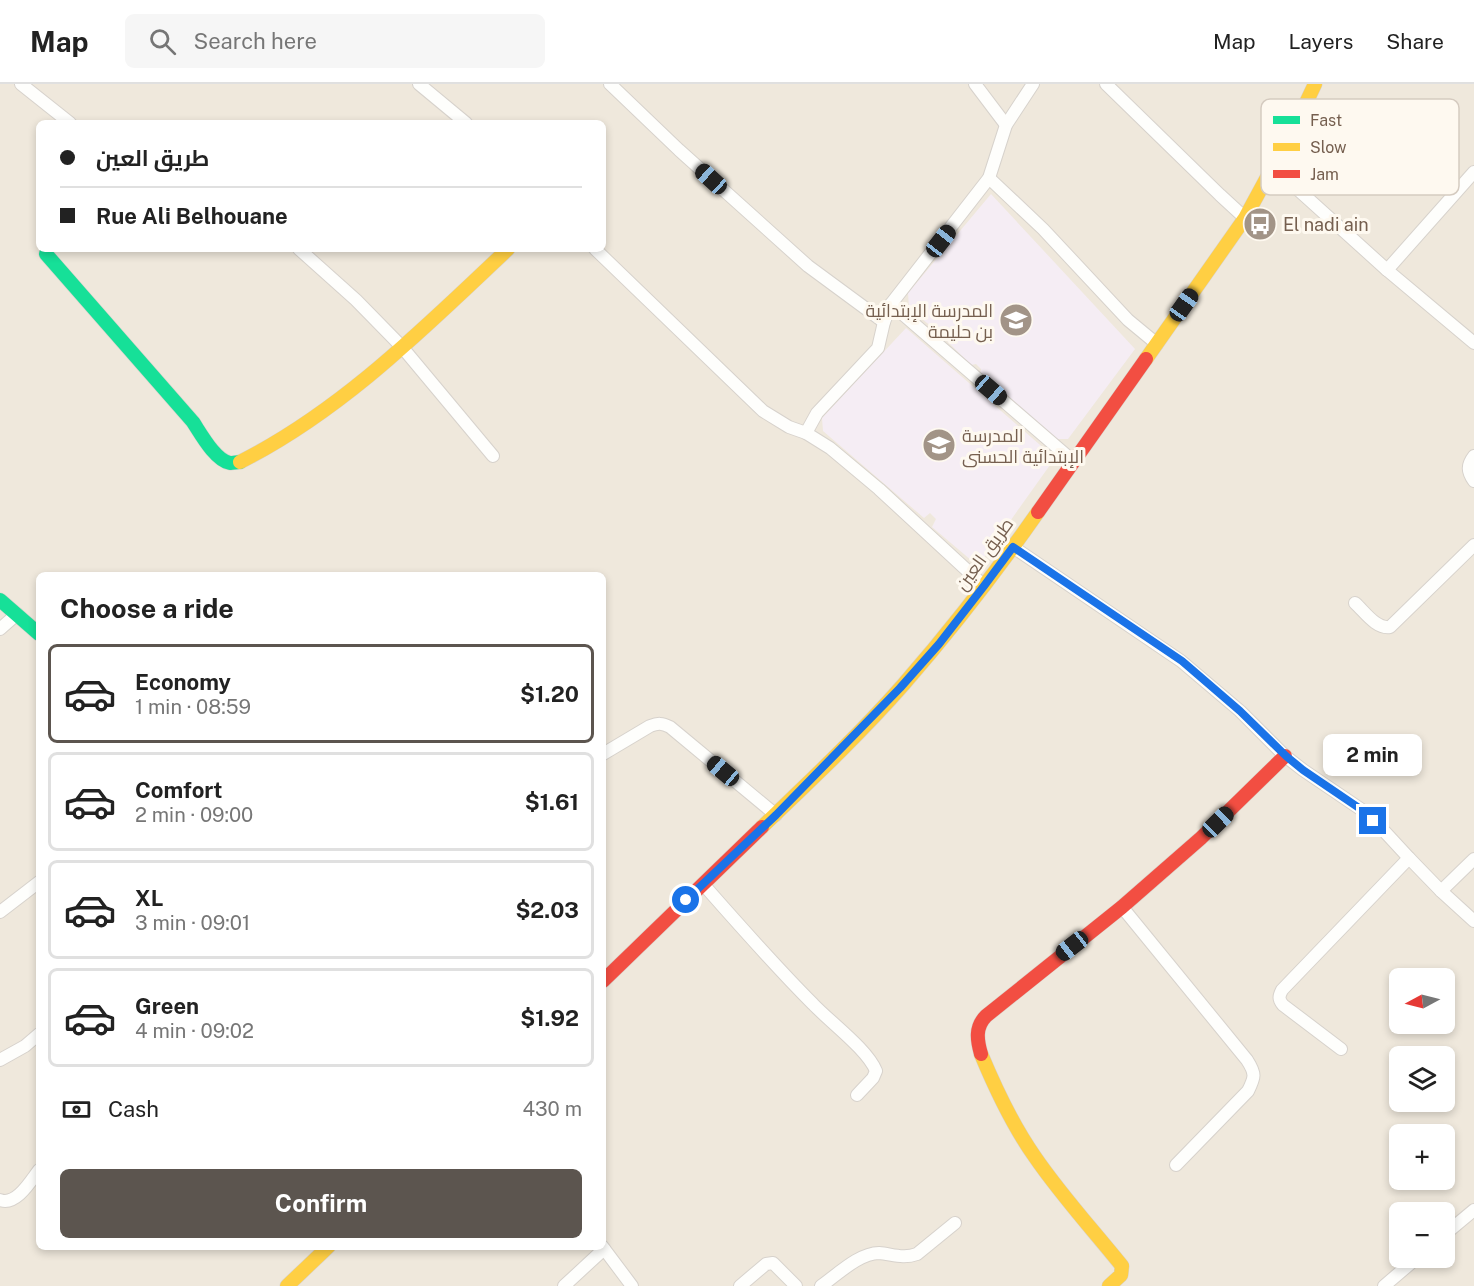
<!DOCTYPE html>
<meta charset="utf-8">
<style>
body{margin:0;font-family:"Public Sans",Cairo,sans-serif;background:#f6f6f6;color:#222;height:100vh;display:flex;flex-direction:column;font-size:22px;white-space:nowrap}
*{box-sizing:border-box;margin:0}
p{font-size:20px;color:#767676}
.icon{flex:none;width:33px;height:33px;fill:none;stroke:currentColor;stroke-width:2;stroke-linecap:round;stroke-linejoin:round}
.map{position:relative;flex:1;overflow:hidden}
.details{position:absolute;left:36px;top:488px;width:570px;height:678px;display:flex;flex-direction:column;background:#fff;border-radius:9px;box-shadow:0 3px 9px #0003}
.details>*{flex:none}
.banner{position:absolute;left:36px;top:36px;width:570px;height:132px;border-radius:9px;box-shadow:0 3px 9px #0003;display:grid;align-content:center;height:132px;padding:0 24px;background:#fff}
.needle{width:39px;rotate:263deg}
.tools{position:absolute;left:1389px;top:884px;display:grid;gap:12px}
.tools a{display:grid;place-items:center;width:66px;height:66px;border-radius:9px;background:#fff;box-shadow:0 3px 9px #0003;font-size:30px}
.end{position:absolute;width:27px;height:27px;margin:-14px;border:8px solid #1a73e8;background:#fff;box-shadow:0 0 0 3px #fff}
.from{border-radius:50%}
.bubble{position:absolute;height:42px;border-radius:9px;background:#fff;box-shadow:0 3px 9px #0003;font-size:20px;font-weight:700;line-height:42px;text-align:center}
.car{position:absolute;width:18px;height:36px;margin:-18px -9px;border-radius:8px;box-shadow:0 0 4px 2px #0007;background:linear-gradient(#222 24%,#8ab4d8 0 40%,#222 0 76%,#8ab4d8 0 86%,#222 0)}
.banner b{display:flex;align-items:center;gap:21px;height:57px;font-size:22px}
.banner b+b{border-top:2px solid #e0e0e0}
.banner i{width:15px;height:15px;background:#222}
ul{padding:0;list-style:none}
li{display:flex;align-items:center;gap:18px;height:99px;margin:0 12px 9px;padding:0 12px;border:3px solid #e0e0e0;border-radius:9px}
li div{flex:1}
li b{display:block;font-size:22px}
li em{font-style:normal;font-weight:700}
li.selected{border-color:#5c554f}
li>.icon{width:54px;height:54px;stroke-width:1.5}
h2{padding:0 24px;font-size:27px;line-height:72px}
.pay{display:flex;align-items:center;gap:15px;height:66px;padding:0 24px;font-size:22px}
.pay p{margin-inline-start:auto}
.action{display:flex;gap:12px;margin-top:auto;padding:12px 24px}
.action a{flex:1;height:69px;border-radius:9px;background:#5c554f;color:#fff;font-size:24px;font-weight:700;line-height:69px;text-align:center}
header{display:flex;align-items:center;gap:36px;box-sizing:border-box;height:84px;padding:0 30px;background:#fff;border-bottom:2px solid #e0e0e0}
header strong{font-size:28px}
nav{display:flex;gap:33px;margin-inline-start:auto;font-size:21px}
.search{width:420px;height:54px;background:#f6f6f6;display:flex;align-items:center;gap:15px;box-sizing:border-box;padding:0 21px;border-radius:9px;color:#767676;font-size:22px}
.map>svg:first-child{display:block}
.residential{fill:#efe8dc;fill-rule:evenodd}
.education{fill:#f5edf4}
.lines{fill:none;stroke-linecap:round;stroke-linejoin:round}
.street-casing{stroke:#d7d2cc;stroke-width:14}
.fast-casing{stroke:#d7d2cc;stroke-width:15}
.slow-casing{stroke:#d7d2cc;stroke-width:15}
.jam-casing{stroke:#d7d2cc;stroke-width:15}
.street{stroke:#fefefc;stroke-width:12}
.fast{stroke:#16e098;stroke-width:14}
.slow{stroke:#ffcf43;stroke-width:14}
.jam{stroke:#f24e42;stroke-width:14}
.route{stroke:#1a73e8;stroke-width:8}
.labels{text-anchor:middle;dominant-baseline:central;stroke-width:6;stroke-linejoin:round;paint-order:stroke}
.poi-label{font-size:18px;fill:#755f4f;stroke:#fef9f0;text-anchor:start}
.street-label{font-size:18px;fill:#755f4f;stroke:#fef9f0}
.key{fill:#fef9f0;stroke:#d5cbc0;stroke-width:1.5}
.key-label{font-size:16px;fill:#755f4f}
</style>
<header>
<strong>Map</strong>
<div class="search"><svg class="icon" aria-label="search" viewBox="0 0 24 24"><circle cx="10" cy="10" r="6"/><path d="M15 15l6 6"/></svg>Search here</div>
<nav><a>Map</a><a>Layers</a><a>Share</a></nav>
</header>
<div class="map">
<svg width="1474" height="1202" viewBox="0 0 1474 1202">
<rect width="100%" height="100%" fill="#f7f5ee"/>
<!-- residential -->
<path class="residential" d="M0 0H1474V1202H0ZM39 39H603V165H39ZM39 490H603V1162H39ZM1400 894H1444V939H1400ZM1400 972H1444V1017H1400ZM1400 1050H1444V1095H1400ZM1400 1128H1444V1173H1400Z"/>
<!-- education -->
<g class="education">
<path d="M991 110 1135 265 1068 355H1057L980 290 981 285 976 280 971 281 939 249 909 224 908 209Z"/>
<path d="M906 244 1055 374 978 482 932 443 936 435 930 429 924 434 823 347 822 334Z"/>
</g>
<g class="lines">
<!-- street casing -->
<g class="street-casing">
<g id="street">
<path d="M21 0 70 39"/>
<path d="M419 0 466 39"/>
<path d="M610 0 679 66 808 182 884 238"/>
<path d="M975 0 1006 41"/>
<path d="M1106 0 1220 111 1245 134"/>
<path d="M1273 83 1387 186 1474 259"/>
<path d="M989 94 1043 145 1128 236 1157 260"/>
<path d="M299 165 356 216 402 263 493 372"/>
<path d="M595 165 763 327 789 343 806 349 830 364 879 405 984 502"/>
<path d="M1387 186 1474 88"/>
<path d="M891 220 1073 377"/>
<path d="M806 349 817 329 878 264 884 238 891 220 989 94 1006 41 1033 0"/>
<path d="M1474 372C1467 381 1467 387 1474 397"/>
<path d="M1013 463 1181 577 1240 627 1285 672 1303 686 1362 726 1385 748 1409 774 1441 807 1474 837"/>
<path d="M1355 519C1365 528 1376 545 1390 543L1474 461"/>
<path d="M0 545 17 530"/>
<path d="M603 670 650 642C658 639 662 639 670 643L776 731"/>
<path d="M703 800C739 841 774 881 813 920 830 938 868 966 876 987L873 994 857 1011"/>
<path d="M1441 807 1474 775"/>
<path d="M1122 823 1247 976C1256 990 1255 993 1248 1007L1176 1081"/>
<path d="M0 828 39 798"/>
<path d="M1341 965 1283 921C1278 915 1279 912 1282 906L1409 774"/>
<path d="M0 976 25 962 39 950"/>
<path d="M0 1116C16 1122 30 1098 39 1086"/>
<path d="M1444 1151 1474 1126"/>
<path d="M602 1162 632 1202"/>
<path d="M564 1202 604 1165"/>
<path d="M740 1202 766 1180 773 1179 796 1202"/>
<path d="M821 1202C837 1191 859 1169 879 1169 892 1170 903 1175 917 1170L955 1139"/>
<path d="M1384 1202 1418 1173"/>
</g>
</g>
<!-- fast casing -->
<g class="fast-casing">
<g id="fast">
<path d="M46 170 193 338C201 350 215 376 230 379 232 379 239 378 240 378"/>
<path d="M0 516 39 550"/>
</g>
</g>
<!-- slow casing -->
<g class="slow-casing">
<g id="slow">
<path d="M1146 275 1245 134 1296 40 1315 0"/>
<path d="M240 378C343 326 425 243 508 165"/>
<path d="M762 743C810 697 859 651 903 601 951 546 996 488 1038 428"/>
<path d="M981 970C996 1006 1013 1042 1035 1073 1061 1111 1093 1146 1122 1182L1121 1191 1109 1202"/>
<path d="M287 1202 329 1162"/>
</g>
</g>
<!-- jam casing -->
<g class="jam-casing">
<g id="jam">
<path d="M1038 428 1146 275"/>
<path d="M603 897 762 743"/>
<path d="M981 970C977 956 975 943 986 932L1122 823 1201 754 1285 672"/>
</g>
</g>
<!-- street -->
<use href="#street" class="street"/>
<!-- fast -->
<use href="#fast" class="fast"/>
<!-- slow -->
<use href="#slow" class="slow"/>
<!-- jam -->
<use href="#jam" class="jam"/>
</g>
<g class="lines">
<!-- route -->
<path class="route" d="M686 816 776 731 900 604 939 560 984 502 1013 463 1182 577 1240 627 1286 672 1303 686 1362 726 1373 737"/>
</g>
<!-- icons -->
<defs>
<g id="bus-disc" transform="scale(1.725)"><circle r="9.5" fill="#a29487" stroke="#fef9f0"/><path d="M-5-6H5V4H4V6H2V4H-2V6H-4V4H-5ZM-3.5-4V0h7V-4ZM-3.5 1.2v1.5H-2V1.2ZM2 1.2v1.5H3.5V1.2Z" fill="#fff"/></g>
<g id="school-disc" transform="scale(1.725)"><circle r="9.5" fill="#a29487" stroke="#fef9f0"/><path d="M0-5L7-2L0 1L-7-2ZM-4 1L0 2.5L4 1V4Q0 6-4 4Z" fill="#fff"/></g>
</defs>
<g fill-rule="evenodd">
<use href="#bus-disc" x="1260" y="140"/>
<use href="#school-disc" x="1016" y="236"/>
<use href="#school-disc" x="939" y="361"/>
</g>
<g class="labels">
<!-- poi labels -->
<g class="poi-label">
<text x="1283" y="140">El nadi ain</text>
<text x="993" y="226" text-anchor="end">المدرسة الإبتدائية<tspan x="993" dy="21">بن حليمة</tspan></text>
<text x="962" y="351">المدرسة<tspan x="962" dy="21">الإبتدائية الحسنى</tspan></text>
</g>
<!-- street labels -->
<g class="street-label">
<text transform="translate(984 470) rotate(-54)">طريق العين</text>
</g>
</g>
<!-- legend -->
<rect x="1261" y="15" width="198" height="96" rx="9" class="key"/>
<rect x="1273" y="32" width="27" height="8" fill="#16e098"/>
<rect x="1273" y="59" width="27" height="8" fill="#ffcf43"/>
<rect x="1273" y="86" width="27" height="8" fill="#f24e42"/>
<g class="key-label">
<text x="1310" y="42">Fast</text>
<text x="1310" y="69">Slow</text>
<text x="1310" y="96">Jam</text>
</g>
</svg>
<div class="tools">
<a><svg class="needle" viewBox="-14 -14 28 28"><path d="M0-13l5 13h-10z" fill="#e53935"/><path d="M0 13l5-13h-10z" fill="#767676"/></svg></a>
<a><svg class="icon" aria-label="layers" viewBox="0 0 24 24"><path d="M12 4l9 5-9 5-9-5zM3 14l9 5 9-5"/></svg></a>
<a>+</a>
<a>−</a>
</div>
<i class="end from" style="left:686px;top:816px"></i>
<i class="end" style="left:1373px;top:737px"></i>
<div class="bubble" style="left:1323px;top:650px;width:99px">2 min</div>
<i class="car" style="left:711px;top:95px;rotate:312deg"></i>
<i class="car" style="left:941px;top:157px;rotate:38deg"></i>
<i class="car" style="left:1184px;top:221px;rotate:35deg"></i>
<i class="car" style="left:991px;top:306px;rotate:131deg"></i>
<i class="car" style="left:723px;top:687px;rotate:310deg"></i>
<i class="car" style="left:1218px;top:738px;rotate:46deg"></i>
<i class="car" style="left:1072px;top:862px;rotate:232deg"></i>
<div class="banner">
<b><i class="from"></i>طريق العين</b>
<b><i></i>Rue Ali Belhouane</b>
</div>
<section class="details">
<h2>Choose a ride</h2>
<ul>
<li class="selected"><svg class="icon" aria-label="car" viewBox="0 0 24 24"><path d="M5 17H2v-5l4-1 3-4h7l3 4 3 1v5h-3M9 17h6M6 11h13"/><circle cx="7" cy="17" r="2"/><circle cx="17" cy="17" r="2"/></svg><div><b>Economy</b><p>1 min · 08:59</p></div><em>$1.20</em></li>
<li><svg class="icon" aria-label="car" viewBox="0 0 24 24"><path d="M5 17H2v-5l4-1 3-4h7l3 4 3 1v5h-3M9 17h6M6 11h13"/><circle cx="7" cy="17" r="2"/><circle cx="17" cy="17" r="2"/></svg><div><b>Comfort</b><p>2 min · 09:00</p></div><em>$1.61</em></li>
<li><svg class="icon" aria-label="car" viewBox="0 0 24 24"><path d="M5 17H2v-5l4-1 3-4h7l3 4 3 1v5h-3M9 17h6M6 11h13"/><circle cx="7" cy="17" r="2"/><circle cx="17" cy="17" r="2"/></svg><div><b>XL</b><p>3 min · 09:01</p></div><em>$2.03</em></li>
<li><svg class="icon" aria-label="car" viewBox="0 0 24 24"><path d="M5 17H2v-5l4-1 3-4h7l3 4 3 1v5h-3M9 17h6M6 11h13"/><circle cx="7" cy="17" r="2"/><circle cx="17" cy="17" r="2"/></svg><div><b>Green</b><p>4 min · 09:02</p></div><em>$1.92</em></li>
</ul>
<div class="pay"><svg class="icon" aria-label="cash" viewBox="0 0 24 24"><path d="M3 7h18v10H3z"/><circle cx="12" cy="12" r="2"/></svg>Cash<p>430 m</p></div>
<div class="action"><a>Confirm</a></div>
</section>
</div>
